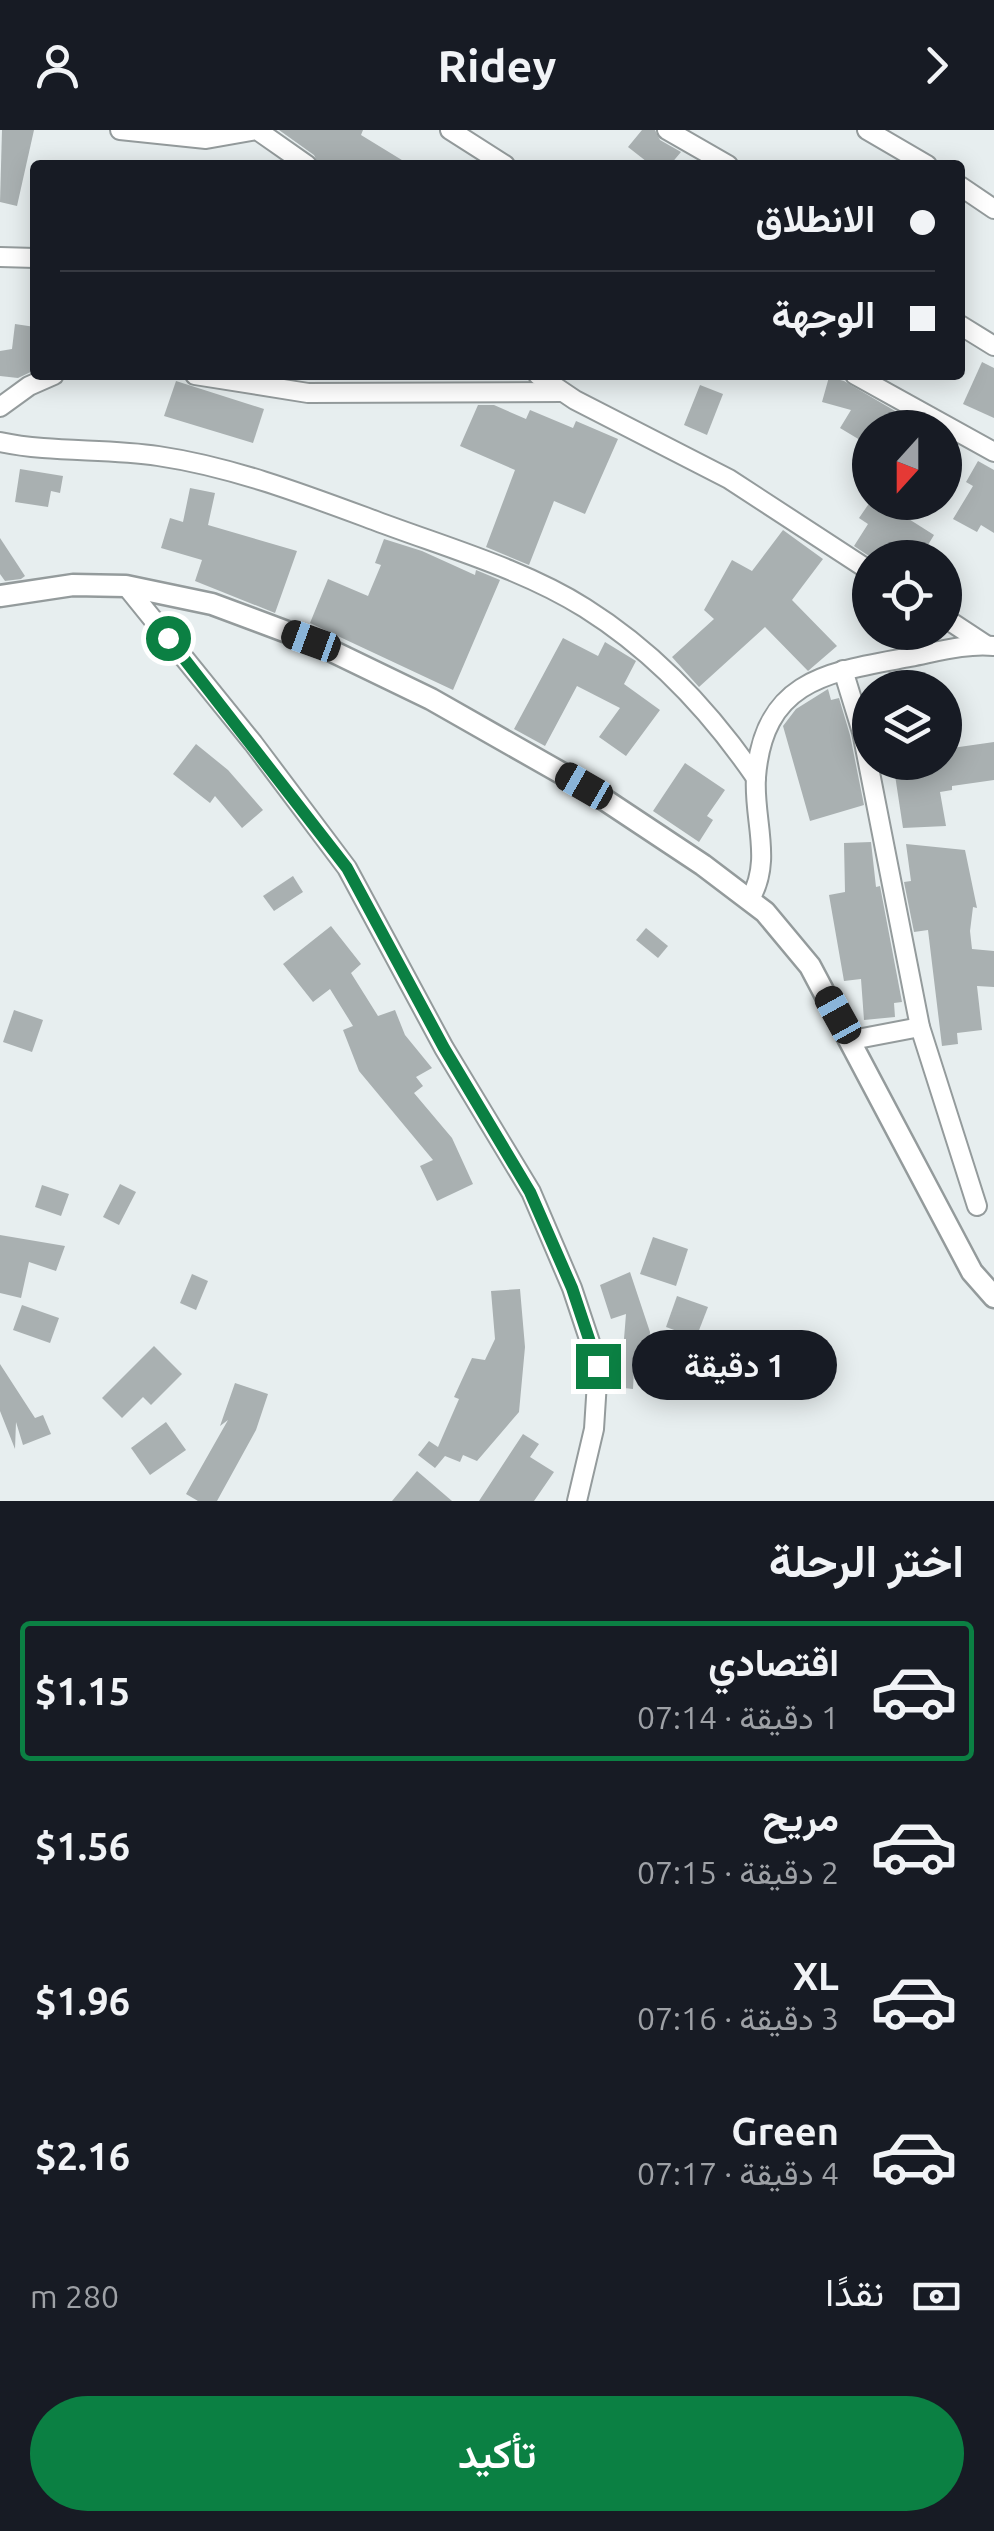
<!DOCTYPE html>
<html lang="ar">
<meta charset="utf-8">
<style>
body{margin:0;font-family:Ubuntu,Vazirmatn,sans-serif;background:#20242c;color:#f1f3f6;direction:rtl;height:100vh;display:flex;flex-direction:column;font-size:38px;white-space:nowrap}
*{box-sizing:border-box;margin:0}
p{font-size:32px;color:#9ea1a6}
.icon{flex:none;width:55px;height:55px;fill:none;stroke:currentColor;stroke-width:2;stroke-linecap:round;stroke-linejoin:round}
.map{position:relative;height:1371px;overflow:hidden;direction:ltr}
.panel{display:flex;flex-direction:column;background:#171b24;flex:1}
.panel>*{flex:none}
.guide{position:absolute;left:30px;top:30px;width:935px;height:220px;border-radius:10px;box-shadow:0 5px 25px #0003;direction:rtl;display:grid;align-content:center;height:220px;padding:0 30px;background:#171b24}
.needle{width:65px;rotate:201deg}
.fabs{position:absolute;left:852px;top:280px;display:grid;gap:20px}
.fabs a{display:grid;place-items:center;width:110px;height:110px;border-radius:50%;background:#171b24;box-shadow:0 5px 25px #0003;font-size:50px}
.end{position:absolute;width:45px;height:45px;margin:-22px;border:12px solid #0b8043;background:#fff;box-shadow:0 0 0 5px #fff}
.from{border-radius:50%}
.bubble{position:absolute;height:70px;border-radius:35px;background:#171b24;box-shadow:0 5px 25px #0003;font-size:32px;font-weight:600;line-height:70px;text-align:center;direction:rtl}
.car{position:absolute;width:30px;height:60px;margin:-30px -15px;border-radius:12px;box-shadow:0 0 8px 2px #0007;background:linear-gradient(#222 24%,#8ab4d8 0 40%,#222 0 76%,#8ab4d8 0 86%,#222 0)}
.guide b{display:flex;align-items:center;gap:35px;height:95px;font-size:38px}
.guide b+b{border-top:2px solid #363941}
.guide i{width:25px;height:25px;background:#f1f3f6}
ul{padding:0;list-style:none}
li{display:flex;align-items:center;gap:30px;height:140px;margin:0 20px 15px;padding:0 10px;border:5px solid transparent;border-radius:10px}
li div{flex:1}
li b{display:block;font-size:38px}
li em{font-style:normal;font-weight:600}
li.active{border-color:#0b8043}
li>.icon{width:90px;height:90px;stroke-width:1.5}
h2{padding:0 30px;font-size:45px;line-height:120px}
.pay{display:flex;align-items:center;gap:25px;height:110px;padding:0 30px;font-size:38px}
.pay p{margin-inline-start:auto}
.cta{display:flex;gap:20px;margin-top:auto;padding:20px 30px}
.cta a{flex:1;height:115px;border-radius:60px;background:#0b8043;color:#fff;font-size:40px;font-weight:600;line-height:115px;text-align:center}
header{display:flex;justify-content:space-between;align-items:center;height:130px;padding:0 30px;background:#171b24;font-size:45px;font-weight:600}
.map>svg:first-child{display:block}
.building{fill:#a9b0b1}
.lines{fill:none;stroke-linecap:round;stroke-linejoin:round}
.minor-casing{stroke:#949b9c;stroke-width:22}
.tertiary-casing{stroke:#949b9c;stroke-width:25}
.minor{stroke:#fff;stroke-width:18}
.tertiary{stroke:#fff;stroke-width:20}
.route{stroke:#0b8043;stroke-width:12}
</style>
<header><svg class="icon" aria-label="forward" viewBox="0 0 24 24"><path d="M9 5l7 7-7 7"/></svg>Ridey<svg class="icon" aria-label="person" viewBox="0 0 24 24"><circle cx="12" cy="8" r="4"/><path d="M4 21q1-7 8-7t8 7"/></svg></header>
<div class="map">
<svg width="994" height="1371" viewBox="0 0 994 1371">
<rect width="100%" height="100%" fill="#e7eeef"/>
<!-- building -->
<g class="building">
<path d="M2 0H34L17 76 0 72Z"/>
<path d="M279 0H363L361 5 410 35H319L314 25Z"/>
<path d="M642 0H655L660 10 681 22 670 35H651L628 17Z"/>
<path d="M15 194 35 197V240L18 248 0 246V221L12 219Z"/>
<path d="M982 232 994 238V288L963 274Z"/>
<path d="M829 247 844 251 924 298H870V316L840 298 851 280 822 272Z"/>
<path d="M176 251 264 279 253 313 164 286Z"/>
<path d="M700 255 723 264 707 305 684 295Z"/>
<path d="M478 275H494L526 289 530 280 573 298 576 291 618 309 585 384 554 371 529 435 486 417 515 340 460 316Z"/>
<path d="M978 331 994 340V403L981 395 977 402 953 389 973 356 966 352Z"/>
<path d="M20 339 63 346 60 363 51 361 48 377 15 372Z"/>
<path d="M190 358 215 363 208 395 297 421 275 483 195 451 202 430 161 418 170 388 183 392Z"/>
<path d="M870 372H882L934 405 920 428H872L854 416 868 394 859 388Z"/>
<path d="M783 400 823 429 792 470 837 516 808 541 765 497 699 557 672 527 714 489 704 480 732 430 752 441Z"/>
<path d="M0 408 25 446 21 449 5 451 0 444Z"/>
<path d="M384 409 422 421 475 445 476 440 500 450 453 560 310 493 328 449 368 466 381 435 375 433Z"/>
<path d="M563 508 598 526 605 512 636 531 624 554 660 580 626 626 599 607 620 578 577 556 545 616 514 599Z"/>
<path d="M828 559 831 570 839 568 850 605 864 675 810 691 783 596 796 579Z"/>
<path d="M994 612V650L952 656V660L940 662 946 696 903 698 893 632H945V619Z"/>
<path d="M196 614 228 640 263 680 242 698 215 666 210 673 173 644Z"/>
<path d="M685 633 725 660 707 686 713 690 699 712 653 681Z"/>
<path d="M871 712 876 757 880 756 902 872 894 873 895 887 864 890 861 849 844 851 829 765 845 762 844 713Z"/>
<path d="M906 714 965 720 977 778 973 777 970 801 972 819 994 821V857L977 856 982 900 957 903 958 914 942 916 928 800 914 802 904 752 911 751Z"/>
<path d="M293 746 303 762 274 781 263 766Z"/>
<path d="M331 796 361 834 351 843 378 886 395 880 405 905 432 938 416 947 423 956 414 963 452 1008 473 1054 437 1071 420 1036 433 1030 359 941 343 900 353 896 330 859 313 872 283 834Z"/>
<path d="M646 798 668 816 658 828 636 810Z"/>
<path d="M14 880 43 890 32 922 3 912Z"/>
<path d="M120 1054 136 1062 119 1095 103 1087Z"/>
<path d="M42 1055 69 1064 61 1086 35 1077Z"/>
<path d="M0 1105 65 1116 56 1141 29 1132 21 1168 0 1163Z"/>
<path d="M653 1107 688 1119 676 1156 640 1144Z"/>
<path d="M630 1142 650 1202 647 1240 634 1239 633 1259 614 1257 616 1234H622L626 1184 611 1189 600 1155Z"/>
<path d="M192 1144 208 1151 196 1180 180 1173Z"/>
<path d="M520 1159 525 1217 519 1282 477 1331 463 1325 460 1332 445 1326 435 1338 418 1325 429 1311 438 1317 459 1269 454 1267 472 1228 485 1230 495 1209 491 1161Z"/>
<path d="M677 1166 708 1177 696 1208 666 1197Z"/>
<path d="M22 1175 59 1188 50 1213 13 1200Z"/>
<path d="M154 1216 182 1244 151 1275 143 1267 122 1288 102 1268Z"/>
<path d="M0 1234 35 1288 43 1285 51 1304 23 1315 16 1292 15 1319 0 1281Z"/>
<path d="M235 1253 268 1264 256 1300 217 1371H198L186 1364 228 1290 220 1296Z"/>
<path d="M166 1292 186 1320 150 1345 131 1318Z"/>
<path d="M523 1304 539 1314 530 1327 554 1342 534 1371H479Z"/>
<path d="M417 1341 452 1371H392Z"/>
</g>
<g class="lines">
<!-- minor casing -->
<g class="minor-casing">
<g id="minor">
<path d="M120 0 206 9 257 0 307 35"/>
<path d="M450 0 505 35"/>
<path d="M667 0 728 35"/>
<path d="M867 0 927 35"/>
<path d="M960 56 994 79"/>
<path d="M0 127 35 128"/>
<path d="M960 195 994 216"/>
<path d="M195 245 308 263 562 262"/>
<path d="M538 245 575 270 729 349 870 441"/>
<path d="M855 245 994 322"/>
<path d="M0 277 29 256 54 245"/>
<path d="M0 312C51 323 106 318 158 326 233 337 306 365 376 391 445 417 523 439 585 478 655 522 710 581 756 648"/>
<path d="M126 456 253 613 347 738 444 918 531 1062 572 1158 598 1236 594 1299 577 1371"/>
<path d="M945 488 986 515"/>
<path d="M843 540 862 602 920 897 977 1076"/>
<path d="M750 769C773 730 753 689 756 647 764 548 830 542 910 527 936 522 967 513 994 516"/>
<path d="M852 910 920 897"/>
</g>
</g>
<!-- tertiary casing -->
<g class="tertiary-casing">
<path id="tertiary" d="M0 466 73 455 126 456 212 474 311 511 431 569 584 656 703 735 765 782 810 836 972 1142 994 1167"/>
</g>
<!-- minor -->
<use href="#minor" class="minor"/>
<!-- tertiary -->
<use href="#tertiary" class="tertiary"/>
</g>
<g class="lines">
<!-- route -->
<path class="route" d="M168 508 347 738 444 918 530 1062 572 1158 598 1236"/>
</g>
</svg>
<div class="fabs">
<a><svg class="needle" viewBox="-14 -14 28 28"><path d="M0-13l5 13h-10z" fill="#e53935"/><path d="M0 13l5-13h-10z" fill="#9ea1a6"/></svg></a>
<a><svg class="icon" aria-label="locate" viewBox="0 0 24 24"><circle cx="12" cy="12" r="6"/><path d="M12 2v4M12 18v4M2 12h4M18 12h4"/></svg></a>
<a><svg class="icon" aria-label="layers" viewBox="0 0 24 24"><path d="M12 4l9 5-9 5-9-5zM3 14l9 5 9-5"/></svg></a>
</div>
<i class="end from" style="left:168px;top:508px"></i>
<i class="end" style="left:598px;top:1236px"></i>
<div class="bubble" style="left:632px;top:1200px;width:205px">1 دقيقة</div>
<i class="car" style="left:311px;top:511px;rotate:290deg"></i>
<i class="car" style="left:584px;top:656px;rotate:300deg"></i>
<i class="car" style="left:838px;top:885px;rotate:331deg"></i>
<div class="guide">
<b><i class="from"></i>الانطلاق</b>
<b><i></i>الوجهة</b>
</div>
</div>
<section class="panel">
<h2>اختر الرحلة</h2>
<ul>
<li class="active"><svg class="icon" aria-label="car" viewBox="0 0 24 24"><path d="M5 17H2v-5l4-1 3-4h7l3 4 3 1v5h-3M9 17h6M6 11h13"/><circle cx="7" cy="17" r="2"/><circle cx="17" cy="17" r="2"/></svg><div><b>اقتصادي</b><p>1 دقيقة · 07:14</p></div><em>$1.15</em></li>
<li><svg class="icon" aria-label="car" viewBox="0 0 24 24"><path d="M5 17H2v-5l4-1 3-4h7l3 4 3 1v5h-3M9 17h6M6 11h13"/><circle cx="7" cy="17" r="2"/><circle cx="17" cy="17" r="2"/></svg><div><b>مريح</b><p>2 دقيقة · 07:15</p></div><em>$1.56</em></li>
<li><svg class="icon" aria-label="car" viewBox="0 0 24 24"><path d="M5 17H2v-5l4-1 3-4h7l3 4 3 1v5h-3M9 17h6M6 11h13"/><circle cx="7" cy="17" r="2"/><circle cx="17" cy="17" r="2"/></svg><div><b>XL</b><p>3 دقيقة · 07:16</p></div><em>$1.96</em></li>
<li><svg class="icon" aria-label="car" viewBox="0 0 24 24"><path d="M5 17H2v-5l4-1 3-4h7l3 4 3 1v5h-3M9 17h6M6 11h13"/><circle cx="7" cy="17" r="2"/><circle cx="17" cy="17" r="2"/></svg><div><b>Green</b><p>4 دقيقة · 07:17</p></div><em>$2.16</em></li>
</ul>
<div class="pay"><svg class="icon" aria-label="cash" viewBox="0 0 24 24"><path d="M3 7h18v10H3z"/><circle cx="12" cy="12" r="2"/></svg>نقدًا<p>280 m</p></div>
<div class="cta"><a>تأكيد</a></div>
</section>
